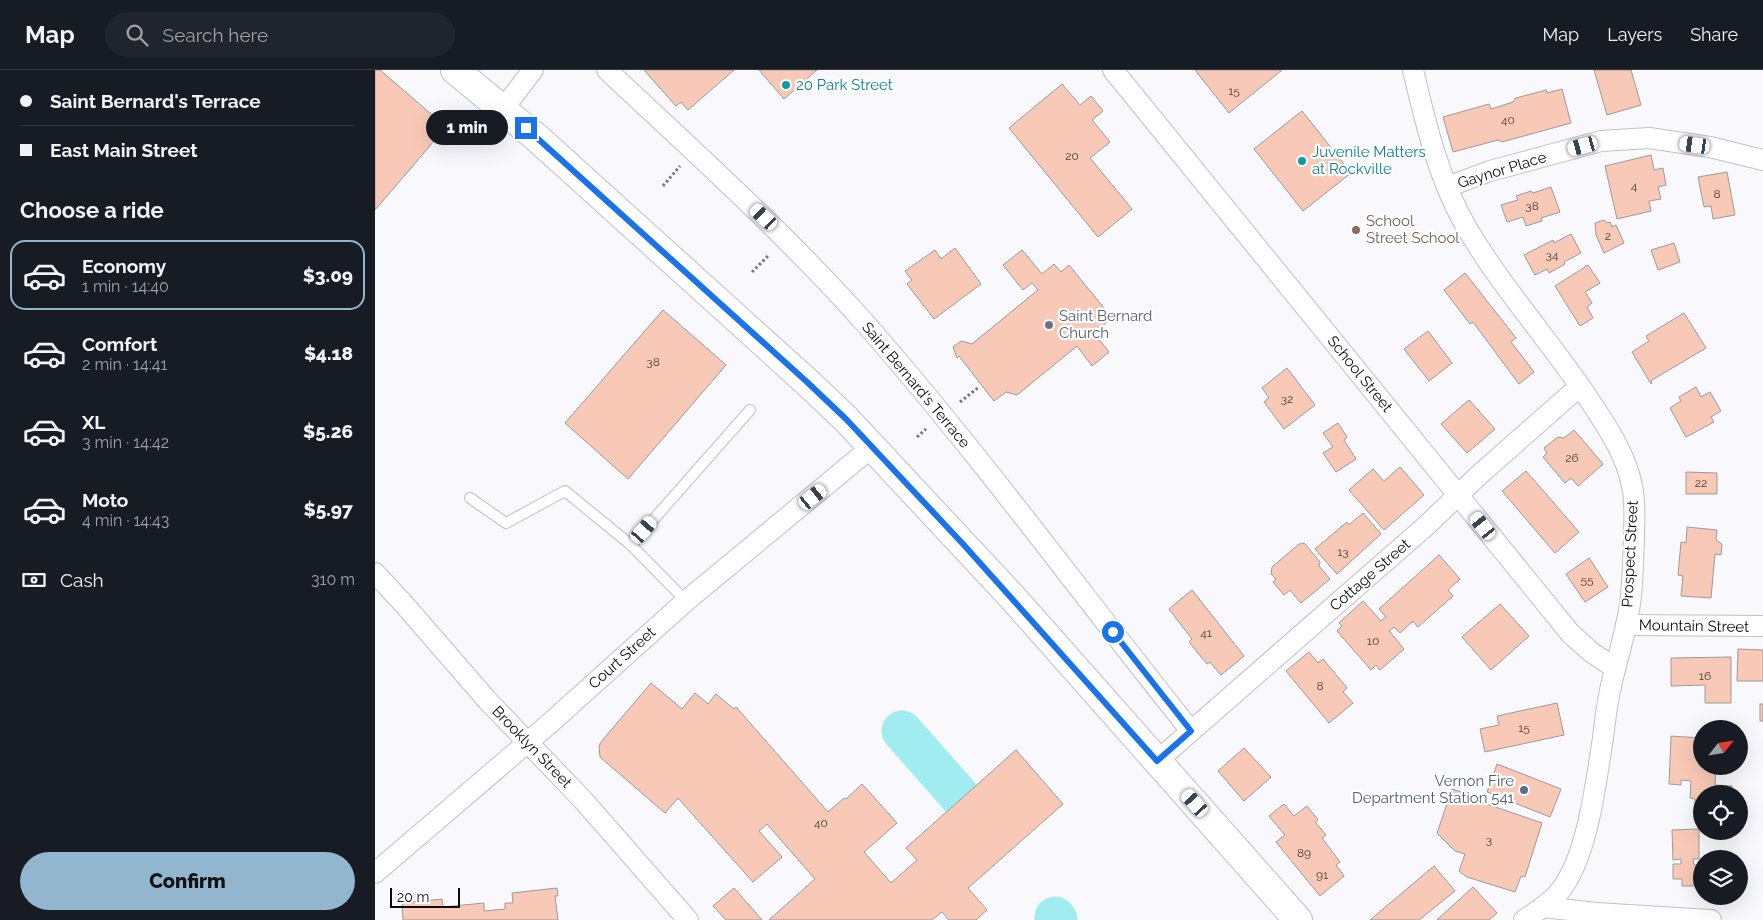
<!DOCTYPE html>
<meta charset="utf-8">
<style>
body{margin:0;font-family:Raleway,sans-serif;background:#20242c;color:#f1f3f6;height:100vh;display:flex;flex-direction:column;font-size:19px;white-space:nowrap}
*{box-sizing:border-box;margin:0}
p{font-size:16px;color:#9ea1a6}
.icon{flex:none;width:28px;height:28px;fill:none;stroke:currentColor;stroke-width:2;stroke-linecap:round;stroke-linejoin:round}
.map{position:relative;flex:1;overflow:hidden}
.panel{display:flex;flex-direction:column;background:#171b24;width:375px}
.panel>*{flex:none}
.hud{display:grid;align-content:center;height:110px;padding:0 20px;background:#171b24}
.needle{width:32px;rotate:60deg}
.tools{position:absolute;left:1318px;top:650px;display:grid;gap:10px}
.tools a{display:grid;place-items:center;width:55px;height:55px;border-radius:50%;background:#171b24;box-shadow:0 5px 20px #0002;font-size:25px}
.scale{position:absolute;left:15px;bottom:12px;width:70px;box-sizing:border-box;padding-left:5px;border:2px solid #0c0c0d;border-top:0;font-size:14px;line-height:18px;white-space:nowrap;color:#0c0c0d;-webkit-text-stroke:4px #fff;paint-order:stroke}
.end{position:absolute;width:22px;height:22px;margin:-11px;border:6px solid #1a73e8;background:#fff;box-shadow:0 0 0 2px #fff}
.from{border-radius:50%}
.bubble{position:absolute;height:35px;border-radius:18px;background:#171b24;box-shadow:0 5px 20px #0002;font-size:16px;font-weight:800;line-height:35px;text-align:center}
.car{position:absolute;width:15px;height:30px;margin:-15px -8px;border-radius:6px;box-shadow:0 0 4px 1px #0007;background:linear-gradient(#fff 24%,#345 0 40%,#fff 0 76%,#345 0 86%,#fff 0)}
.hud b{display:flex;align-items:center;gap:18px;height:48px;font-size:19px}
.hud b+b{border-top:1px solid #363941}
.hud i{width:12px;height:12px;background:#f1f3f6}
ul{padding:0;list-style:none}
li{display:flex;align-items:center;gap:15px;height:70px;margin:0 10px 8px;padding:0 10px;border:2px solid transparent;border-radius:15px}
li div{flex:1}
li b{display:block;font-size:19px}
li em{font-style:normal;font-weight:800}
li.selected{border-color:#91b6ce}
li>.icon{width:45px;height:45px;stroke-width:1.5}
h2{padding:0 20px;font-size:22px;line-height:60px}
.pay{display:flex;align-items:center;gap:12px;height:55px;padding:0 20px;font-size:19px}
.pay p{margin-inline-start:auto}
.cta{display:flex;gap:10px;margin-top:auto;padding:10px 20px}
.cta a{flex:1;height:58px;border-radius:30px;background:#91b6ce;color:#111;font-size:20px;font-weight:800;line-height:58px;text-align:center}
header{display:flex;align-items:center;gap:30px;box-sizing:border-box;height:70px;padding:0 25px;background:#171b24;border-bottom:1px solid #363941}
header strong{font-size:24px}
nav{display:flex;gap:28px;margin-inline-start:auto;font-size:18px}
.search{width:350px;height:45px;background:#20242c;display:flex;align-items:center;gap:12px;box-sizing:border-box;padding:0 18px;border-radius:28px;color:#9ea1a6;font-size:19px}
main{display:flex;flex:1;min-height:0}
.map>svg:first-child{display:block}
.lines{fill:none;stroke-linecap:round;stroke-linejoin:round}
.river{stroke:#a1ecf0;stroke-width:41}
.building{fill:#f8c9b7;stroke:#9d9998}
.lane-casing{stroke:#c1c0c4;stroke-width:12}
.street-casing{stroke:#c1c0c4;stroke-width:22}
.secondary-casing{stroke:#c1c0c4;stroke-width:30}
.path{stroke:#77777a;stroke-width:3;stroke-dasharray:2.5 2.5;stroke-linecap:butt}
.lane{stroke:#fff;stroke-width:10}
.street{stroke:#fff;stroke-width:20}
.secondary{stroke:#fff;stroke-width:28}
.route{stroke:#1a73e8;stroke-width:6}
.culture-dot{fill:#0f9aa8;stroke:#fff;stroke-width:2}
.education-dot{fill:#8d6e63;stroke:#fff;stroke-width:2}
.worship-dot{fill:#6b7280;stroke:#fff;stroke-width:2}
.service-dot{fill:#5c6f8a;stroke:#fff;stroke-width:2}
.labels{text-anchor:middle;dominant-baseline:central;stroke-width:4.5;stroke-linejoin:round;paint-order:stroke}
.number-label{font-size:12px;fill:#473b38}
.culture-label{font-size:15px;fill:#0d838f;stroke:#fff;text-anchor:start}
.street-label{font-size:15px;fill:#0c0c0d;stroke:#fff}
.education-label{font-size:15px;fill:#785e54;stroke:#fff;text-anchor:start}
.worship-label{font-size:15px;fill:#5b616d;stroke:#fff;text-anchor:start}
.service-label{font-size:15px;fill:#4e5e75;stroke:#fff;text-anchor:end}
</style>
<header>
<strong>Map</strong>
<div class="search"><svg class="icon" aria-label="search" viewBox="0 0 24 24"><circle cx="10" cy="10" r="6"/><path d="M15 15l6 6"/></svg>Search here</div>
<nav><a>Map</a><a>Layers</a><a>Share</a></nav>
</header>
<main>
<section class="panel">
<div class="hud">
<b><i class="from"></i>Saint Bernard's Terrace</b>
<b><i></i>East Main Street</b>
</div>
<h2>Choose a ride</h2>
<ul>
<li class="selected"><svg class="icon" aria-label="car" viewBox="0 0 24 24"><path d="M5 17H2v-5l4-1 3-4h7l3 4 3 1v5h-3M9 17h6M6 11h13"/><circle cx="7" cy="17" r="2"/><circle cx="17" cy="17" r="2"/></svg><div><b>Economy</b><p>1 min · 14:40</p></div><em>$3.09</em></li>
<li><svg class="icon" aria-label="car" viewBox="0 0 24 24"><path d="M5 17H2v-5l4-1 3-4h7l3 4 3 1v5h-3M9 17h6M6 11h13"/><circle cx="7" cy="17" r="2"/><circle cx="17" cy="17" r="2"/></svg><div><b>Comfort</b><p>2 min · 14:41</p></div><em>$4.18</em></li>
<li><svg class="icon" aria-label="car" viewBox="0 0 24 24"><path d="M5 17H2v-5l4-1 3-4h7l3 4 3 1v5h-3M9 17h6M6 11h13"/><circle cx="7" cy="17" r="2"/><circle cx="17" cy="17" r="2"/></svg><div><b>XL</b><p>3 min · 14:42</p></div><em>$5.26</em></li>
<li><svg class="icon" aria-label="car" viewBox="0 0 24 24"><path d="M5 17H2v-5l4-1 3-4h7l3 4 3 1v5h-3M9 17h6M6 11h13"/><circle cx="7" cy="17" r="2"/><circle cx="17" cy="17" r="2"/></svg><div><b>Moto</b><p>4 min · 14:43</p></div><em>$5.97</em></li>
</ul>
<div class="pay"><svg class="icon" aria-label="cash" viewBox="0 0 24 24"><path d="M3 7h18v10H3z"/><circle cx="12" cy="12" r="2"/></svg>Cash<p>310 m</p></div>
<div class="cta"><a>Confirm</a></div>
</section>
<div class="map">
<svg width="1388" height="850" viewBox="0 0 1388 850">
<rect width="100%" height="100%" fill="#f9f9fd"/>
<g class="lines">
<!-- river -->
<g class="river">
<path d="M527 661 587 729"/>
<path d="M680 847 682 850"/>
</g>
</g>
<!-- building -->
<g class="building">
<path d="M0 0H5L71 57 0 140Z"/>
<path d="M269 0H359L313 40 306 32 301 36Z"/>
<path d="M384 0H442L409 29Z"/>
<path d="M820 0H907L854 43Z"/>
<path d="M1219 0H1256L1266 35 1232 45Z"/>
<path d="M687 14 705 35 716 26 728 41 717 50 735 72 715 88 757 139 723 167 634 58Z"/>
<path d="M1187 19 1196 53 1127 72 1123 70 1078 82 1068 47 1114 34 1116 39 1138 32 1141 28 1171 20 1172 23Z"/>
<path d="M927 41 976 103 928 141 879 79Z"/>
<path d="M1276 85 1279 100 1288 98 1291 115 1283 117 1286 129 1274 131 1276 141 1242 149 1230 96Z"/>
<path d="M1352 102 1360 145 1338 149 1336 136 1329 137 1323 107Z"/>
<path d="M1176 117 1185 142 1166 148 1167 151 1151 156 1148 147 1132 152 1126 135 1143 130 1141 126 1156 121 1158 123Z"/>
<path d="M1229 150 1232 153 1235 152 1237 157 1241 155 1249 173 1229 183 1221 165 1220 153Z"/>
<path d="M1196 164 1206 183 1189 192 1190 194 1174 203 1172 199 1160 205 1149 185 1178 170 1179 173Z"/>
<path d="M1299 173 1305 192 1283 200 1276 180Z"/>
<path d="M580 178 606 214 559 249 532 214 537 210 530 201 560 180 566 189Z"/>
<path d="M647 180 667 204 679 194 686 202 694 195 737 248 719 263 734 282 717 296 702 276 642 325 631 322 619 331 584 286 582 288 578 277 586 271 597 274 663 220 657 213 648 220 628 195Z"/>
<path d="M1213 195 1225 213 1210 222 1217 233 1212 237 1218 248 1205 256 1180 216Z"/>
<path d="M1090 203 1141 268 1136 272 1159 302 1144 314 1098 252 1095 254 1069 220Z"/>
<path d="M288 240 351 295 253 409 190 353Z"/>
<path d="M1309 243 1331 278 1277 310 1276 314 1257 282 1274 271 1271 266Z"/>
<path d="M1053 261 1077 293 1054 311 1029 279Z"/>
<path d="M912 298 940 335 909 359 889 332 894 328 887 318Z"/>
<path d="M1321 317 1326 327 1335 322 1346 341 1336 347 1339 352 1311 367 1295 338 1306 331 1304 327Z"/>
<path d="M1094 330 1120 359 1092 383 1066 354Z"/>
<path d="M963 353 972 367 969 370 981 389 961 402 948 383 958 377 948 363Z"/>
<path d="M1199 360 1228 394 1203 416 1196 408 1190 413 1168 387 1172 383 1169 378 1183 367 1189 368Z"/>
<path d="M1025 397 1049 425 1009 460 974 420 998 399 1009 411Z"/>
<path d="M1151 401 1204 462 1180 483 1127 421Z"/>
<path d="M1311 402 1342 403V424H1311Z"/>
<path d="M988 443 1006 464 962 504 940 479 972 452 974 455Z"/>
<path d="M1312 457 1342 460 1341 470 1347 474 1346 485 1340 484 1336 528 1306 526 1308 506 1303 505 1306 472 1311 473Z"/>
<path d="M929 473 945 492 944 496 955 509 926 533 915 520 909 525 898 512 901 509 896 504 897 497 924 474Z"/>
<path d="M1064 485 1085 509 1073 520 1078 526 1043 557 1038 551 1025 563 1019 557 1014 561 1029 579 1005 600 1001 595 996 600 962 561 967 556 964 553 988 531 1006 551 1011 547 1004 539Z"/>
<path d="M1214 488 1233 517 1210 532 1191 504Z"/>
<path d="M817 520 869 586 846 605 835 592 832 594 814 572 817 569 794 539Z"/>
<path d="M1125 534 1154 566 1116 600 1087 567Z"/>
<path d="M1363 579 1388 580V611H1362Z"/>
<path d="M934 582 943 593 948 589 972 618 968 622 978 633 954 653 911 601Z"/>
<path d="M1356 587V633H1330V615L1296 616V588Z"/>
<path d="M276 613 307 639 320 623 333 634 341 624 359 639 361 637 453 742 469 728 471 729 487 714 522 753 489 782 516 813 542 790 531 778 641 680 688 734 593 818 612 840 601 850H574L567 842 557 850H394L440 809 392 754 384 761 407 787 378 812 303 728 290 743 225 687 224 676 226 672Z"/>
<path d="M1182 633 1189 665 1110 682 1105 659 1124 655 1122 646Z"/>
<rect x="1385" y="634" width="3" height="17"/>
<path d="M1296 666 1326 668V696H1341L1340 715 1357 716 1356 724H1326V737L1320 736V729L1315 728 1316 711 1306 710V715L1294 714Z"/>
<path d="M869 678 896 707 869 731 843 701Z"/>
<path d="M1122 694 1186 719 1175 747 1112 722Z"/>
<path d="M1077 719 1101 727 1100 730 1167 753 1150 807 1146 806 1140 822 1092 807 1084 801 1090 784 1080 781 1062 763Z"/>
<path d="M909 734 919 746 932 736 943 750 940 752 951 765 947 768 965 792 961 795 969 806 945 826 901 772 910 765 894 746Z"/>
<path d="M1324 759V789H1318L1319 795H1326V804H1319V816H1307V809H1298V794H1306V789L1298 790 1297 760Z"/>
<path d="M1059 796 1080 821 1044 850H995Z"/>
<path d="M1098 817 1122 843 1114 850H1062Z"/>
<path d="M182 818 183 826H180L183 850H28L27 833 67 829 68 837 109 833V841L130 839V833H138L137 823Z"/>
<path d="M359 818 387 850H351L338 836Z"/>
</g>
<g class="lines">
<!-- lane casing -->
<g class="lane-casing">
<g id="lane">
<path d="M95 428 131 453 190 421 256 475 311 531"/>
<path d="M256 475 375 340"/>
</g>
</g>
<!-- street casing -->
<g class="street-casing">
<g id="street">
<path d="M232 0C319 82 409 162 489 252 604 383 707 525 816 661"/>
<path d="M738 0 1195 563 1216 582 1240 598"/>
<path d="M1038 0C1051 55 1064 111 1093 160 1128 219 1175 271 1213 328 1231 355 1251 384 1257 416 1261 433 1259 451 1259 468 1258 490 1258 512 1255 534 1251 562 1242 589 1236 616 1232 633 1230 651 1228 668 1221 711 1213 786 1185 821 1176 833 1162 841 1149 850"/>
<path d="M128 39 158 0"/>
<path d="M1072 117 1115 101 1226 71 1274 68 1335 77 1388 90"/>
<path d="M0 503 27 532 113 631 208 730 313 850"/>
<path d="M1251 555 1388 556"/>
<path d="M782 691 1052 455 1104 405 1205 316"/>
<path d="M0 803 174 654 311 531 497 377"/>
<path d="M1168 837 1221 843 1336 850"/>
</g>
</g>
<!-- secondary casing -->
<g class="secondary-casing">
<path id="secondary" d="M80 0 162 68 432 312 471 349 638 528 923 850"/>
</g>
<!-- path -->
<g class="path">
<path d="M288 116 305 96"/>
<path d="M377 202 394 185"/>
<path d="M585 332 604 317"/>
<path d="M542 367 551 359"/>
</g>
<!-- lane -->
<use href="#lane" class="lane"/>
<!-- street -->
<use href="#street" class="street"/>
<!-- secondary -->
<use href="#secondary" class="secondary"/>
</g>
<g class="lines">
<!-- route -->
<path class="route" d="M151 58 432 312 471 349 588 474 782 691 816 661 738 562"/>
</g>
<!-- markers -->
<g class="culture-dot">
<circle cx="411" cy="15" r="5"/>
<circle cx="927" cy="91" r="5"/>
</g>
<circle class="education-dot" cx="981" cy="160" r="5"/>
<circle class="worship-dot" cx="674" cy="255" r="5"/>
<circle class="service-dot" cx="1149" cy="720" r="5"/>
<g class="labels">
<!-- number labels -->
<g class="number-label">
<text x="859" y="21">15</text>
<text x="1133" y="50">40</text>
<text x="697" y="86">20</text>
<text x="1259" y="116">4</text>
<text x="1342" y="124">8</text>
<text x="1157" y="136">38</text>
<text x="1233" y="166">2</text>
<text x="1177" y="185">34</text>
<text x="278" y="292">38</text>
<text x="912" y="329">32</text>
<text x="1197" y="388">26</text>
<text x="1326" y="413">22</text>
<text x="968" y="482">13</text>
<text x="1212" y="510">55</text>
<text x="831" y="563">41</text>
<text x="998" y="571">10</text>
<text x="1330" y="606">16</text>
<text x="945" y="616">8</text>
<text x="1149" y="658">15</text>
<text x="446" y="753">40</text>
<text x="1114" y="770">3</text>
<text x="929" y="783">89</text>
<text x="947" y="805">91</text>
</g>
<!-- culture labels -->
<g class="culture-label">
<text x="421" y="15">20 Park Street</text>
<text x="937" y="82">Juvenile Matters<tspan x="937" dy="17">at Rockville</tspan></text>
</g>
<!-- street labels -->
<g class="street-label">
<text transform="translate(1127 100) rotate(-17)">Gaynor Place</text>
<text transform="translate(985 304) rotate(51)">School Street</text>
<text transform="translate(541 315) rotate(50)">Saint Bernard's Terrace</text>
<text transform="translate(1255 484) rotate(-87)">Prospect Street</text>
<text transform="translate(995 505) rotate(-41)">Cottage Street</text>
<text transform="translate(1319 556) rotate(1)">Mountain Street</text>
<text transform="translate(247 588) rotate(-42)">Court Street</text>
<text transform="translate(157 677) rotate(46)">Brooklyn Street</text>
</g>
<!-- education labels -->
<g class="education-label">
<text x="991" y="151">School<tspan x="991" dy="17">Street School</tspan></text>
</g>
<!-- worship labels -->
<g class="worship-label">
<text x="684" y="246">Saint Bernard<tspan x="684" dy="17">Church</tspan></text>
</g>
<!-- service labels -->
<g class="service-label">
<text x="1139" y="711">Vernon Fire<tspan x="1139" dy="17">Department Station 541</tspan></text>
</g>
</g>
</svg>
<div class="tools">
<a><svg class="needle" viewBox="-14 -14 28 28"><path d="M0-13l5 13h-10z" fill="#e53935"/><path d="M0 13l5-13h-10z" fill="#9ea1a6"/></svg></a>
<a><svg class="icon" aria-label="locate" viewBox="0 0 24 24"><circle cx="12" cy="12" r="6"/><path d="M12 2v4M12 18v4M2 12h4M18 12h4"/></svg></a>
<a><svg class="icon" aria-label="layers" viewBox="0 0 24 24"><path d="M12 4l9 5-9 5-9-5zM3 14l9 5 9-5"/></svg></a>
</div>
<div class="scale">20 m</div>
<i class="end from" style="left:738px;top:562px"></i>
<i class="end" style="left:151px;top:58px"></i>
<div class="bubble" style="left:51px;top:40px;width:82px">1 min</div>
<i class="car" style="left:1320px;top:75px;rotate:278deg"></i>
<i class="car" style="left:1208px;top:76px;rotate:255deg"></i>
<i class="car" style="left:389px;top:147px;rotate:313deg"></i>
<i class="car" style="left:438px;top:427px;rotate:51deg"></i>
<i class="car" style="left:1108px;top:456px;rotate:321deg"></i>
<i class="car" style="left:269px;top:460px;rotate:41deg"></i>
<i class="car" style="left:820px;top:733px;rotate:318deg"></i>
</div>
</main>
